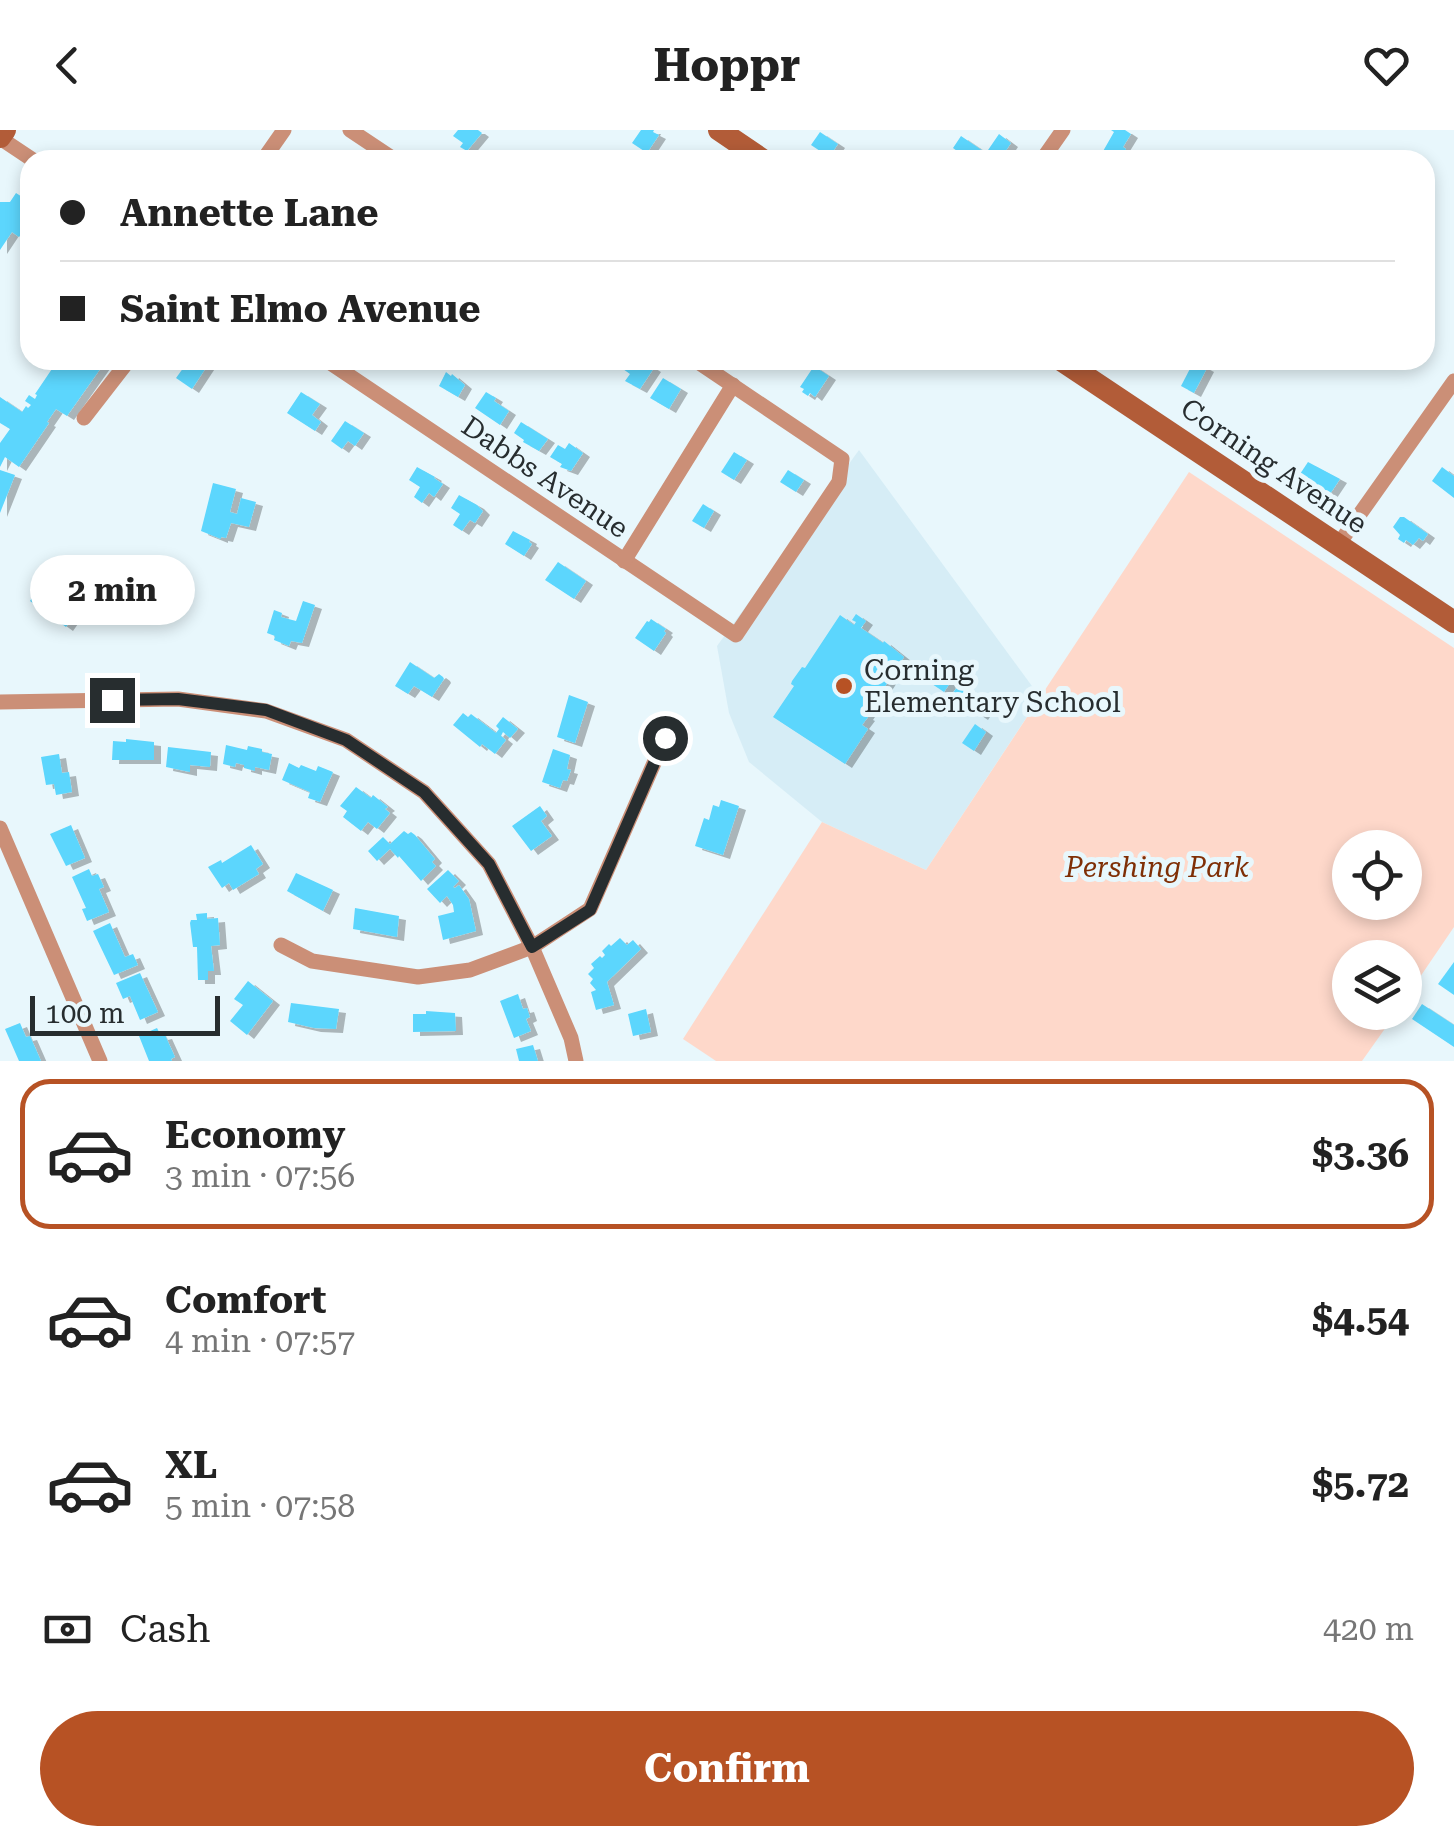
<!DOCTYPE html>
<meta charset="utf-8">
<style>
body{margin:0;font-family:"Roboto Serif",serif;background:#f6f6f6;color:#222;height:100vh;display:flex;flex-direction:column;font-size:38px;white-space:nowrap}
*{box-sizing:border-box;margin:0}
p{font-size:32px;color:#767676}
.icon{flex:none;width:55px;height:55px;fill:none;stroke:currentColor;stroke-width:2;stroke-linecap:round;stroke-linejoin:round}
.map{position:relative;height:931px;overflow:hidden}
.drawer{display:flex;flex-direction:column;background:#fff;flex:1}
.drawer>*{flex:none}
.top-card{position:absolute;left:20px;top:20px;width:1415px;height:220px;border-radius:30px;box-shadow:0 5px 15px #0003;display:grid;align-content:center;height:220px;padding:0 40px;background:#fff}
.tools{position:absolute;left:1332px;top:700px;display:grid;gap:20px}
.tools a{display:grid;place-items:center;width:90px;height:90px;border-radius:50%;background:#fff;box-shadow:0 5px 15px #0003;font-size:50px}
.scale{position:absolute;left:30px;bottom:25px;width:190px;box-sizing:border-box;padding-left:10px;border:5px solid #272d2f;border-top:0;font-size:28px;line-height:35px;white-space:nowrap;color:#272d2f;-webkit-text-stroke:8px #e8f7fc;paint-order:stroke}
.end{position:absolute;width:45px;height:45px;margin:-22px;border:12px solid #272d2f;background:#fff;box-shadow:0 0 0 5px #fff}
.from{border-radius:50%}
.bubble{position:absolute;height:70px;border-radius:35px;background:#fff;box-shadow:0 5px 15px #0003;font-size:32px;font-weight:700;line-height:70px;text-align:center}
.top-card b{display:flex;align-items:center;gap:35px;height:95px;font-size:38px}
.top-card b+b{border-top:2px solid #e0e0e0}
.top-card i{width:25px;height:25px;background:#222}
ul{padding:18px 0 0;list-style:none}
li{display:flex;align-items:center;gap:30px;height:150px;margin:0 20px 15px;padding:0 20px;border:5px solid transparent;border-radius:30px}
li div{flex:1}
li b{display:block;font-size:38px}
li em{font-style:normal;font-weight:700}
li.active{border-color:#b75224}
li>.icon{width:90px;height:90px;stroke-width:1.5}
.pay{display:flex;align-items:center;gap:25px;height:110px;padding:0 40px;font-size:38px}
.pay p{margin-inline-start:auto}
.button{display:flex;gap:20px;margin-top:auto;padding:20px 40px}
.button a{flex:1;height:115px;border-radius:60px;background:#b75224;color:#fff;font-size:40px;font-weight:700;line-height:115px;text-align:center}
header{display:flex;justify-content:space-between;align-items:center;height:130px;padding:0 40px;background:#fff;font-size:45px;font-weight:700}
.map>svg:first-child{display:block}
.built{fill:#d6edf6}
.green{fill:#fed8ca;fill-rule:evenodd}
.building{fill:#5cd6fd;filter:url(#shadow)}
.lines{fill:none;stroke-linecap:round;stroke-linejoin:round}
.street{stroke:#cb8f77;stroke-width:15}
.secondary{stroke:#b25c38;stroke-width:22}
.route{stroke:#272d2f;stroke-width:12}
.poi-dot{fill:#b75224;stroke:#e8f7fc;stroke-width:4}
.labels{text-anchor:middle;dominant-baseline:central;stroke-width:10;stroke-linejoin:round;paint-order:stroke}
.street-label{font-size:28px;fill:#272d2f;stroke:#e8f7fc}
.poi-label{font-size:28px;fill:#272d2f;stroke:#e8f7fc;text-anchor:start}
.park-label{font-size:28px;font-style:italic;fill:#7f2f06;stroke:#e8f7fc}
</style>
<header><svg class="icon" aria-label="back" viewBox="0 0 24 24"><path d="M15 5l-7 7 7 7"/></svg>Hoppr<svg class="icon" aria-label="heart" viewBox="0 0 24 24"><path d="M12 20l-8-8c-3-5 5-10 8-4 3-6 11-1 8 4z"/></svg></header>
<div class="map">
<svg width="1454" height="931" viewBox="0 0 1454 931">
<defs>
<filter id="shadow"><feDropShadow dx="7" dy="4" stdDeviation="0" flood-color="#0004"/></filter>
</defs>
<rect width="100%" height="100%" fill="#e8f7fc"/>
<!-- built -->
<path class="built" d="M859 320 1040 567 926 740 822 692 749 632 729 583 717 516Z"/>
<!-- green -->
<path class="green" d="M1189 342 1454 518V797L1405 869V828H1350V882L1396 883 1362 931H716L683 909 822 692 926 740ZM1350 718H1405V772H1350Z"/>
<!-- building -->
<g class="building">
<path d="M458 0H478L482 3 467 21 460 17 463 13 453 6Z"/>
<path d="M641 0H654L653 2 659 5 647 23 632 13Z"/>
<path d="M1111 0H1125L1131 4 1123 17 1126 19 1121 30 1116 27 1112 30 1102 23 1114 2Z"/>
<path d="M820 2 838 14 829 27 811 15Z"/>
<path d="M999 4 1011 13 1001 28 1005 30H969L953 18 961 6 986 23Z"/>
<path d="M16 63 30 72V76L20 92 26 96 19 107 12 102 0 120V72H10Z"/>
<path d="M58 230H95L103 235 67 286 56 279 47 292 49 293 19 337 5 327 0 337V313L10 299 0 293V267L22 282 26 276 28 278 31 275 25 271 29 265 35 269 37 265 35 264Z"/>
<path d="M189 230H211L192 259 176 248Z"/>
<path d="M629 230H641L654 238 640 259 625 251 630 244 623 239Z"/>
<path d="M1194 231 1207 238 1194 263 1181 256Z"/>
<path d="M814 236 829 246 815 267 810 263 808 266 802 262 804 259 800 257Z"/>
<path d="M446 242 451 246 452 244 465 255 458 267 439 256Z"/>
<path d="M663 248 681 259 669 279 650 268Z"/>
<path d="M301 262 320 274 312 285 321 292 315 301 287 283Z"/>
<path d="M486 262 496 268 494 271 509 281 500 295 475 278Z"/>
<path d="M345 291 364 303 355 316 348 311 342 319 331 311Z"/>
<path d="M521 292 548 309 539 321 523 312 524 310 514 303Z"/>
<path d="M569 313 583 323 571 341 560 337 562 334 550 327 558 315 565 319Z"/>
<path d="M734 322 747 330 734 350 721 342Z"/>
<path d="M1308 332 1340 349 1328 367 1300 344Z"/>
<path d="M417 337 435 347 434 348 443 354 434 367 429 363 422 373 414 367 420 357 409 350Z"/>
<path d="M1442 337 1454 346V368L1432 351Z"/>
<path d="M0 340 15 345 0 383Z"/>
<path d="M788 340 804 350 796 362 780 352Z"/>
<path d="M213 353 236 359 230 382 237 384 241 368 256 372 249 397 231 393 226 408 221 407V409L201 401Z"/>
<path d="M459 365 477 375 483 381 475 393 470 390 462 401 453 395 460 384 451 378Z"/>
<path d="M703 374 714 381 704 398 692 391Z"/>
<path d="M1400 387H1404L1428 404 1423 411 1419 408 1413 415 1406 410 1404 413 1398 409 1400 405 1393 397Z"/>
<path d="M513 401 530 410 529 412 532 414 524 426 505 414Z"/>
<path d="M558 432 586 451 574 469 545 450Z"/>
<path d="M40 455 54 464 56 461 64 466 60 471 78 480 66 497 30 471Z"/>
<path d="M303 471 315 475 302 513 291 511 289 516 274 510 275 506 267 503 274 480 282 483 281 487 296 491Z"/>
<path d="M856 484 866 491 861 498 883 513 884 511 904 527 866 586 868 587 862 595 868 599 845 634 773 587 794 556 791 554 792 551 802 537 805 538 840 485 854 495 856 492 852 490Z"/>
<path d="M651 489 666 499 664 501 666 503 654 521 635 508 647 491 649 492Z"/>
<path d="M922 530 952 550 944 562 914 542Z"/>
<path d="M410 532 434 548 439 544 443 547 444 549 432 567 414 556 408 564 395 556Z"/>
<path d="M959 554 989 574 981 586 951 566Z"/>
<path d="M569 565 588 572 575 613 557 607Z"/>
<path d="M463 583 468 587 471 584 496 603 499 599 496 596 503 587 518 599 510 608 503 602 501 606 506 610 495 624 482 614 480 617 453 595Z"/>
<path d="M975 594 986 602 974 621 962 613Z"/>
<path d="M126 609 154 612V630H112L113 611 126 612Z"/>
<path d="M226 615 247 620 248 616 262 619V622L272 624 269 640 255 637V641L244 638V635L236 633 235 637 223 634Z"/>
<path d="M168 617 211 622 210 637 190 635V642L166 637Z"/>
<path d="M553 619 570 625 567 639 571 640 567 651 563 650 560 658 542 652Z"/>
<path d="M59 624 62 643 69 642 72 662 56 665 54 654 46 655 41 627Z"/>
<path d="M289 633 299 638 301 635 316 641 318 636 333 642 320 672 308 668 310 662 282 650Z"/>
<path d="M356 657 371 668 373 665 388 677 385 679 390 683 377 699 368 692 361 701 343 687 347 681 340 676Z"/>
<path d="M721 670 739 676 723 725 695 716 704 688 709 690 713 675 719 677Z"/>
<path d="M540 676 547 686 541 691 552 706 531 721 512 696Z"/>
<path d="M71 695 85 728 66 736 50 704Z"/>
<path d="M404 701 408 704 411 702 415 705 435 729 432 732 436 736 421 751 399 726 398 728 390 719 377 731 368 721 383 707 390 714Z"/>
<path d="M251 715 263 734 256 739 259 744 233 760 229 753 222 758 208 737 221 730 222 733Z"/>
<path d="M89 739 92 746 98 744 104 757 99 759 109 782 87 791 82 779 86 778 72 747Z"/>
<path d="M448 740 459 751 453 757 455 758 459 755 469 769 476 801 443 810 438 786 454 782 453 775 447 766 440 773 427 759Z"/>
<path d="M296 743 333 760 323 781 287 761Z"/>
<path d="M355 778 399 786 397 807 353 799Z"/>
<path d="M207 783V789L218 788 220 815 211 816 214 841H208V850H198L197 817H193L190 793 191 790H197L196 784Z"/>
<path d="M110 793 125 827 133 824 138 835 114 845 93 801Z"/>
<path d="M620 808 627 815 633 810 641 819 607 852 614 875 596 880 591 862 596 860 590 853 593 849 588 844 594 838 591 834 600 826 602 828 605 825 602 821 609 814 611 816Z"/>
<path d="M1454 832V865L1438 854Z"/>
<path d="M140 843 158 882 140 890 130 866 123 869 116 853Z"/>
<path d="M248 851 273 871 247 905 230 891 243 875 234 869Z"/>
<path d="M518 864 523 879 527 878 530 887 526 889 531 901 514 908 500 871Z"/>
<path d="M291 873 339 879 336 899 314 898 288 892Z"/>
<path d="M1422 874 1454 895V917L1412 889Z"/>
<path d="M646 879 651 902 633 906 628 884Z"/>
<path d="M426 881 455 883 456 901 413 902V884H426Z"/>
<path d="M20 893 26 907 30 906 41 931H19L5 899Z"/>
<path d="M157 898 161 906 165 905 175 927 171 929 172 931H149L139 906Z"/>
<path d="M533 915 538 931H519L516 919Z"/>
</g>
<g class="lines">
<!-- street -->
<g class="street">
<path d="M350 0 395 30"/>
<path d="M0 8 33 30"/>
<path d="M263 30 284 0"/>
<path d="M1042 30 1063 0"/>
<path d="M326 230 736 505 839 352 842 329 695 230"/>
<path d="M84 288 129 230"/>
<path d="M1338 415 1454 251"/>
<path d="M624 431 733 255"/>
<path d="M0 572 178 569 266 581 346 610 424 662 489 734 532 817 571 908 576 931"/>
<path d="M0 698 100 931"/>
<path d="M281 815 312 831 418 847 470 840 532 817 590 779 665 608"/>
</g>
<!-- secondary -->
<g class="secondary">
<path d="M719 0 763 30"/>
<path d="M0 7 5 0"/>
<path d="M1061 230 1454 492"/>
</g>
</g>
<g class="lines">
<!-- route -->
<path class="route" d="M112 570 178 569 266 580 346 610 424 662 489 734 532 817 590 780 665 608"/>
</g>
<!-- markers -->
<circle class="poi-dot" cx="844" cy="556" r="10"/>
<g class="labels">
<!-- street labels -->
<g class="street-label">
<text transform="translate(1274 336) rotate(34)">Corning Avenue</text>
<text transform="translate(545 347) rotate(34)">Dabbs Avenue</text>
</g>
<!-- poi labels -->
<g class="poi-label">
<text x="864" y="540">Corning<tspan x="864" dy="32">Elementary School</tspan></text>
</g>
<!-- park labels -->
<g class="park-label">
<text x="1157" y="737">Pershing Park</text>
</g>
</g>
</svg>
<div class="tools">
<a><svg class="icon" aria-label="locate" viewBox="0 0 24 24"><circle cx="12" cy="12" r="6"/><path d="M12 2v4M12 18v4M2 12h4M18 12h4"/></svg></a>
<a><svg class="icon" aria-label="layers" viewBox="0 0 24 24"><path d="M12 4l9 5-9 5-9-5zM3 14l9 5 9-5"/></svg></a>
</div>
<div class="scale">100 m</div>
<i class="end from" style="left:665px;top:608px"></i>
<i class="end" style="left:112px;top:570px"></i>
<div class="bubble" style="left:30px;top:425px;width:165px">2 min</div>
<div class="top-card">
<b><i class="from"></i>Annette Lane</b>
<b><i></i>Saint Elmo Avenue</b>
</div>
</div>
<section class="drawer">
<ul>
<li class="active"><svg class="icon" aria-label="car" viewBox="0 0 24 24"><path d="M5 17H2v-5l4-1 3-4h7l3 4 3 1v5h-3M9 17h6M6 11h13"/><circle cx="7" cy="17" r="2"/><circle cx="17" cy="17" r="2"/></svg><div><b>Economy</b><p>3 min · 07:56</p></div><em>$3.36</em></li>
<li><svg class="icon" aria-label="car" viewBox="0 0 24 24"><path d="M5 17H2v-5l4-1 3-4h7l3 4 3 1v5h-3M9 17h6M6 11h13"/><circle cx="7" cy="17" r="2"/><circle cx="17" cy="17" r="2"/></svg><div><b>Comfort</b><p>4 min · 07:57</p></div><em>$4.54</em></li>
<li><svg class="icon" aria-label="car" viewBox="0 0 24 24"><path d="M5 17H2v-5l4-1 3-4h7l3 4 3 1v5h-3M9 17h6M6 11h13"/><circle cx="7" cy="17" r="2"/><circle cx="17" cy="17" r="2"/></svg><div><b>XL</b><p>5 min · 07:58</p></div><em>$5.72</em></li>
</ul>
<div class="pay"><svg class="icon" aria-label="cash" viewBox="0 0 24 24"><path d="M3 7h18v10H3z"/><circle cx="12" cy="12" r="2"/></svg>Cash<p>420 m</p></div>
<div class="button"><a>Confirm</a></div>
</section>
